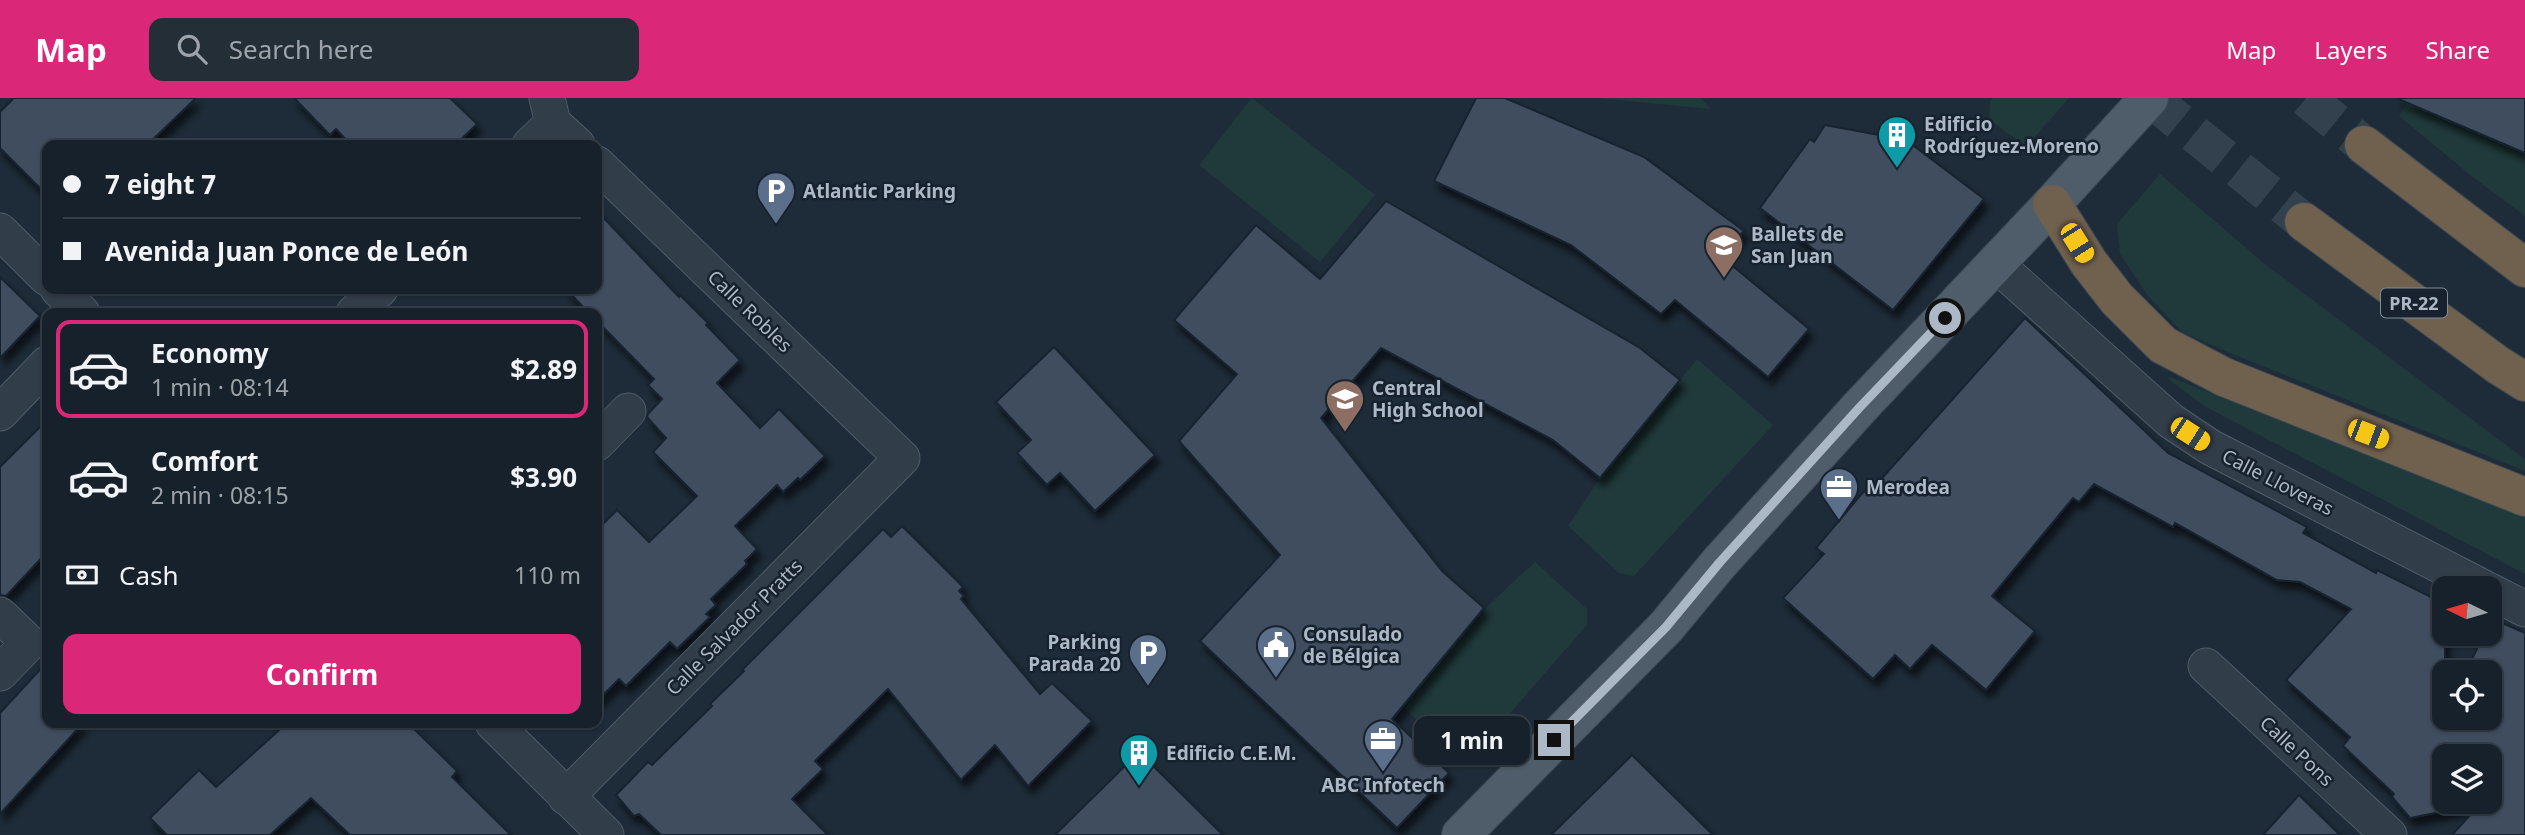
<!DOCTYPE html>
<meta charset="utf-8">
<style>
body{margin:0;font-family:"Noto Sans",sans-serif;background:#232e37;color:#f1f3f6;height:100vh;display:flex;flex-direction:column;font-size:26px;white-space:nowrap}
*{box-sizing:border-box;margin:0}
p{font-size:23px;color:#9ea3a9}
.icon{flex:none;width:38px;height:38px;fill:none;stroke:currentColor;stroke-width:2;stroke-linecap:round;stroke-linejoin:round}
.map{position:relative;flex:1;overflow:hidden}
.sheet{position:absolute;left:42px;top:210px;width:560px;height:420px;display:flex;flex-direction:column;background:#16212b;border-radius:14px;box-shadow:0 2px 5px #0004,0 0 0 2px #353e47}
.sheet>*{flex:none}
.guide{position:absolute;left:42px;top:42px;width:560px;height:154px;border-radius:14px;box-shadow:0 2px 5px #0004,0 0 0 2px #353e47;display:grid;align-content:center;height:154px;padding:0 21px;background:#16212b}
.needle{width:46px;rotate:275deg}
.buttons{position:absolute;left:2432px;top:478px;display:grid;gap:14px}
.buttons a{display:grid;place-items:center;width:70px;height:70px;border-radius:14px;background:#16212b;box-shadow:0 2px 5px #0004,0 0 0 2px #353e47;font-size:35px}
.end{position:absolute;width:32px;height:32px;margin:-16px;border:9px solid #acb8c6;background:#111;box-shadow:0 0 0 4px #111}
.from{border-radius:50%}
.bubble{position:absolute;height:49px;border-radius:14px;background:#16212b;box-shadow:0 2px 5px #0004,0 0 0 2px #353e47;font-size:23px;font-weight:700;line-height:49px;text-align:center}
.car{position:absolute;width:21px;height:42px;margin:-21px -10px;border-radius:9px;box-shadow:0 0 5px 2px #0007;background:linear-gradient(#f5c518 24%,#345 0 40%,#f5c518 0 76%,#345 0 86%,#f5c518 0)}
.guide b{display:flex;align-items:center;gap:24px;height:66px;font-size:26px}
.guide b+b{border-top:2px solid #353e47}
.guide i{width:18px;height:18px;background:#f1f3f6}
ul{padding:12px 0 0;list-style:none}
li{display:flex;align-items:center;gap:21px;height:98px;margin:0 14px 10px;padding:0 7px;border:4px solid transparent;border-radius:14px}
li div{flex:1}
li b{display:block;font-size:26px}
li em{font-style:normal;font-weight:700}
li.current{border-color:#db2777}
li>.icon{width:63px;height:63px;stroke-width:1.5}
.pay{display:flex;align-items:center;gap:18px;height:77px;padding:0 21px;font-size:26px}
.pay p{margin-inline-start:auto}
.cta{display:flex;gap:14px;margin-top:auto;padding:14px 21px}
.cta a{flex:1;height:80px;border-radius:14px;background:#db2777;color:#fff;font-size:28px;font-weight:700;line-height:80px;text-align:center}
header{display:flex;align-items:center;gap:42px;box-sizing:border-box;height:98px;padding:0 35px;background:#db2777;color:#fff}
header strong{font-size:33px}
nav{display:flex;gap:38px;margin-inline-start:auto;font-size:24px}
.search{width:490px;height:63px;background:#232e37;display:flex;align-items:center;gap:18px;box-sizing:border-box;padding:0 24px;border-radius:14px;color:#9ea3a9;font-size:26px}
.map>svg:first-child{display:block}
.green{fill:#20393a}
.building{fill:#3f4e5e;stroke:#192430;stroke-width:2;fill-rule:evenodd;filter:url(#shadow)}
.lines{fill:none;stroke-linecap:round;stroke-linejoin:round}
.highway-tunnel{stroke:#33414e;stroke-width:38;stroke-dasharray:38 19;stroke-linecap:butt}
.street-casing{stroke:#4f5b67;stroke-width:37}
.primary-casing{stroke:#3e4956;stroke-width:40}
.highway-casing{stroke:#3c4854;stroke-width:40}
.street{stroke:#323d4a;stroke-width:35}
.primary{stroke:#4f5d6a;stroke-width:38}
.highway{stroke:#70604e;stroke-width:38}
.route{stroke:#acb8c6;stroke-width:9}
.labels{text-anchor:middle;dominant-baseline:central;stroke-width:5;stroke-linejoin:round;paint-order:stroke}
.shield{fill:#17222e;stroke:#7f8b98;stroke-width:2}
.shield-label{font-size:18px;font-weight:bold;fill:#acb8c6}
.poi-label{font-size:19px;font-weight:bold;fill:#acb8c6;stroke:#17222e;text-anchor:start}
.street-label{font-size:19px;fill:#acb8c6;stroke:#17222e}
</style>
<header>
<strong>Map</strong>
<div class="search"><svg class="icon" aria-label="search" viewBox="0 0 24 24"><circle cx="10" cy="10" r="6"/><path d="M15 15l6 6"/></svg>Search here</div>
<nav><a>Map</a><a>Layers</a><a>Share</a></nav>
</header>
<div class="map">
<svg width="2525" height="737" viewBox="0 0 2525 737">
<defs>
<filter id="shadow"><feDropShadow dx="4.5" dy="8" stdDeviation="3.5" flood-color="#0009"/></filter>
</defs>
<rect width="100%" height="100%" fill="#1e2c39"/>
<!-- green -->
<g class="green">
<path d="M1252 0 1375 97 1320 164 1199 67Z"/>
<path d="M1597 0H1701L1711 11Z"/>
<path d="M1993 0H2069L2026 49 1989 21 1990 3Z"/>
<path d="M2408 4 2525 55V118L2474 80 2399 18Z"/>
<path d="M2160 76 2265 166 2525 361V373L2232 256 2182 234 2148 198 2120 156 2117 126Z"/>
<path d="M1697 261 1773 327 1634 478 1619 475 1568 428 1600 380Z"/>
<path d="M2170 279 2525 418V476L2204 308 2167 280Z"/>
<path d="M1535 464 1587 511V527L1465 667 1404 610C1439 555 1487 507 1535 464Z"/>
</g>
<!-- building -->
<g class="building">
<path d="M14 0H196L147 47H47V97L0 50V14Z"/>
<path d="M294 0H450L477 26 455 47H351L336 31 330 37Z"/>
<path d="M1476 0H1505L1644 59 1744 133 1722 159 1809 231 1768 279 1675 202 1661 216 1571 147 1434 83Z"/>
<path d="M2396 0H2525V55Z"/>
<path d="M1825 27 1906 42 1984 101 1893 212 1760 110 1810 41 1814 44Z"/>
<path d="M1386 103 1640 250 1680 282 1600 380 1553 342 1381 250 1321 320 1442 473 1484 510 1392 621 1449 675 1397 730 1200 543 1280 457 1179 343 1237 276 1174 222 1256 127 1320 181Z"/>
<path d="M597 113 679 199 680 197 708 225 706 227 740 262 717 285 760 330 779 311 825 358 800 382 798 380 783 394 777 387 735 428 757 451 745 463 747 466 711 501 716 507 706 516 710 519 677 551 670 544 626 588 619 581 597 603V432L617 412 649 444 697 398 653 354 666 340 647 319 648 316 662 301 648 287 654 281 597 223V215H589L566 191H597Z"/>
<path d="M0 179 40 218 0 260Z"/>
<path d="M2025 220 2168 355 2307 429 2303 435 2376 475 2377 472 2445 506V622L2446 620H2490V574H2466L2484 536H2490L2491 520 2525 535V737H2452L2480 706 2410 720 2392 699 2394 696 2343 648 2350 639 2286 582 2351 511 2300 484 2277 482 2175 425 2173 429 2094 386 2079 404 2073 400 1992 498 2035 533 1986 592 1932 547 1910 571 1895 557 1873 581 1783 500 1824 456 1816 450 1864 393 1868 396ZM2445 658H2490V704H2445Z"/>
<path d="M1054 249 1155 357 1095 413 1060 375 1047 387 1017 355 1031 342 996 304Z"/>
<path d="M47 322V454L6 498 0 497V369Z"/>
<path d="M902 428 963 489 959 493 964 498 961 501 1040 596 1052 585 1092 623 1028 688 995 647 961 682 888 591 815 663 823 671 792 701 828 737H661L639 716 634 718 616 697 648 664 652 667 712 608 710 606 744 573 742 572 883 431 891 439Z"/>
<path d="M47 564V625H83L0 716V615Z"/>
<path d="M287 625H408L457 673 452 679 511 737H350L311 700 270 737H167L150 720 199 672 216 689Z"/>
<path d="M1139 654 1223 737H1055Z"/>
<path d="M1632 657 1713 737H1551Z"/>
<path d="M2299 697 2340 737H2263Z"/>
</g>
<g class="lines">
<!-- highway-tunnel -->
<g class="highway-tunnel">
<path d="M2150 0 2304 124"/>
<path d="M2306 0 2364 47"/>
</g>
<!-- street casing -->
<g class="street-casing">
<g id="street">
<path d="M547 0 553 25 577 47"/>
<path d="M530 47 553 25"/>
<path d="M0 133 47 180"/>
<path d="M1996 166 2171 323 2210 349 2484 490"/>
<path d="M58 191 82 215"/>
<path d="M354 215 380 191"/>
<path d="M0 315 47 266"/>
<path d="M597 345 628 313"/>
<path d="M2490 493 2525 511"/>
<path d="M0 517 29 545 0 575"/>
<path d="M2206 568 2389 737"/>
<path d="M493 625 606 737"/>
<path d="M566 699 902 360 597 66"/>
</g>
</g>
<!-- primary casing -->
<g class="primary-casing">
<path id="primary" d="M1461 737 1666 529 1720 464 1860 309 2052 106 2149 0"/>
</g>
<!-- highway casing -->
<g class="highway-casing">
<g id="highway">
<path d="M2364 47 2525 170"/>
<path d="M2052 106 2089 165 2117 201 2163 247 2224 279 2525 399"/>
<path d="M2304 124 2498 267 2525 284"/>
</g>
</g>
<!-- street -->
<use href="#street" class="street"/>
<!-- primary -->
<use href="#primary" class="primary"/>
<!-- highway -->
<use href="#highway" class="highway"/>
</g>
<g class="lines">
<!-- route -->
<path class="route" d="M1554 642 1666 529 1720 464 1860 309 1945 220"/>
</g>
<!-- icons -->
<defs>
<g id="building-pin" transform="scale(2.0125)"><path d="M0 17L-7.5 6A9.5 9.5 0 1 1 7.5 6Z" fill="#0f9aa8" stroke="#17222e"/><path d="M-4-6H4V6H1V3H-1V6H-4ZM-2.5-4.3h1.7v1.8h-1.7ZM.8-4.3h1.7v1.8H.8ZM-2.5-1h1.7V.8h-1.7ZM.8-1h1.7V.8H.8Z" fill="#fff"/></g>
<g id="parking-pin" transform="scale(2.0125)"><path d="M0 17L-7.5 6A9.5 9.5 0 1 1 7.5 6Z" fill="#5c6f8a" stroke="#17222e"/><path d="M-3.5-5.5H1a3.5 3.5 0 0 1 0 7H-1V5.5H-3.5ZM-1-3.4V-.6H.8a1.4 1.4 0 0 0 0-2.8Z" fill="#fff"/></g>
<g id="school-pin" transform="scale(2.0125)"><path d="M0 17L-7.5 6A9.5 9.5 0 1 1 7.5 6Z" fill="#8d6e63" stroke="#17222e"/><path d="M0-5L7-2L0 1L-7-2ZM-4 1L0 2.5L4 1V4Q0 6-4 4Z" fill="#fff"/></g>
<g id="office-pin" transform="scale(2.0125)"><path d="M0 17L-7.5 6A9.5 9.5 0 1 1 7.5 6Z" fill="#5c6f8a" stroke="#17222e"/><path d="M-6-3h4V-5.5h4V-3h4V5H-6ZM-1-4.5V-3h2v-1.5ZM-6 0V1H6V0Z" fill="#fff"/></g>
<g id="civic-pin" transform="scale(2.0125)"><path d="M0 17L-7.5 6A9.5 9.5 0 1 1 7.5 6Z" fill="#5c6f8a" stroke="#17222e"/><path d="M-.6-6.5H3V-4.5H.6V-3L4-1V1h2V6H-6V1h2V-1L-.6-3ZM-1.2 2.5V6h2.4V2.5Z" fill="#fff"/></g>
</defs>
<g fill-rule="evenodd">
<use href="#building-pin" x="1897" y="37"/>
<use href="#parking-pin" x="776" y="93"/>
<use href="#school-pin" x="1724" y="147"/>
<use href="#school-pin" x="1345" y="301"/>
<use href="#office-pin" x="1839" y="389"/>
<use href="#civic-pin" x="1276" y="547"/>
<use href="#parking-pin" x="1148" y="555"/>
<use href="#office-pin" x="1383" y="641"/>
<use href="#building-pin" x="1139" y="655"/>
</g>
<g class="labels">
<!-- shield labels -->
<rect class="shield" x="2381" y="190.5" width="66" height="29" rx="5"/>
<g class="shield-label">
<text x="2414" y="205">PR-22</text>
</g>
<!-- poi labels -->
<g class="poi-label">
<text x="1924" y="26">Edificio<tspan x="1924" dy="22">Rodríguez-Moreno</tspan></text>
<text x="803" y="93">Atlantic Parking</text>
<text x="1751" y="136">Ballets de<tspan x="1751" dy="22">San Juan</tspan></text>
<text x="1372" y="290">Central<tspan x="1372" dy="22">High School</tspan></text>
<text x="1866" y="389">Merodea</text>
<text x="1303" y="536">Consulado<tspan x="1303" dy="22">de Bélgica</tspan></text>
<text x="1121" y="544" text-anchor="end">Parking<tspan x="1121" dy="22">Parada 20</tspan></text>
<text x="1166" y="655">Edificio C.E.M.</text>
<text x="1383" y="687" text-anchor="middle">ABC Infotech</text>
</g>
<!-- street labels -->
<g class="street-label">
<text transform="translate(750 213) rotate(44)">Calle Robles</text>
<text transform="translate(2278 384) rotate(27)">Calle Lloveras</text>
<text transform="translate(734 529) rotate(-45)">Calle Salvador Pratts</text>
<text transform="translate(2297 653) rotate(43)">Calle Pons</text>
</g>
</g>
</svg>
<div class="buttons">
<a><svg class="needle" viewBox="-14 -14 28 28"><path d="M0-13l5 13h-10z" fill="#e53935"/><path d="M0 13l5-13h-10z" fill="#9ea3a9"/></svg></a>
<a><svg class="icon" aria-label="locate" viewBox="0 0 24 24"><circle cx="12" cy="12" r="6"/><path d="M12 2v4M12 18v4M2 12h4M18 12h4"/></svg></a>
<a><svg class="icon" aria-label="layers" viewBox="0 0 24 24"><path d="M12 4l9 5-9 5-9-5zM3 14l9 5 9-5"/></svg></a>
</div>
<i class="end from" style="left:1945px;top:220px"></i>
<i class="end" style="left:1554px;top:642px"></i>
<div class="bubble" style="left:1414px;top:618px;width:116px">1 min</div>
<i class="car" style="left:2077px;top:145px;rotate:148deg"></i>
<i class="car" style="left:2190px;top:336px;rotate:123deg"></i>
<i class="car" style="left:2368px;top:336px;rotate:111deg"></i>
<div class="guide">
<b><i class="from"></i>7 eight 7</b>
<b><i></i>Avenida Juan Ponce de León</b>
</div>
<section class="sheet">
<ul>
<li class="current"><svg class="icon" aria-label="car" viewBox="0 0 24 24"><path d="M5 17H2v-5l4-1 3-4h7l3 4 3 1v5h-3M9 17h6M6 11h13"/><circle cx="7" cy="17" r="2"/><circle cx="17" cy="17" r="2"/></svg><div><b>Economy</b><p>1 min · 08:14</p></div><em>$2.89</em></li>
<li><svg class="icon" aria-label="car" viewBox="0 0 24 24"><path d="M5 17H2v-5l4-1 3-4h7l3 4 3 1v5h-3M9 17h6M6 11h13"/><circle cx="7" cy="17" r="2"/><circle cx="17" cy="17" r="2"/></svg><div><b>Comfort</b><p>2 min · 08:15</p></div><em>$3.90</em></li>
</ul>
<div class="pay"><svg class="icon" aria-label="cash" viewBox="0 0 24 24"><path d="M3 7h18v10H3z"/><circle cx="12" cy="12" r="2"/></svg>Cash<p>110 m</p></div>
<div class="cta"><a>Confirm</a></div>
</section>
</div>
